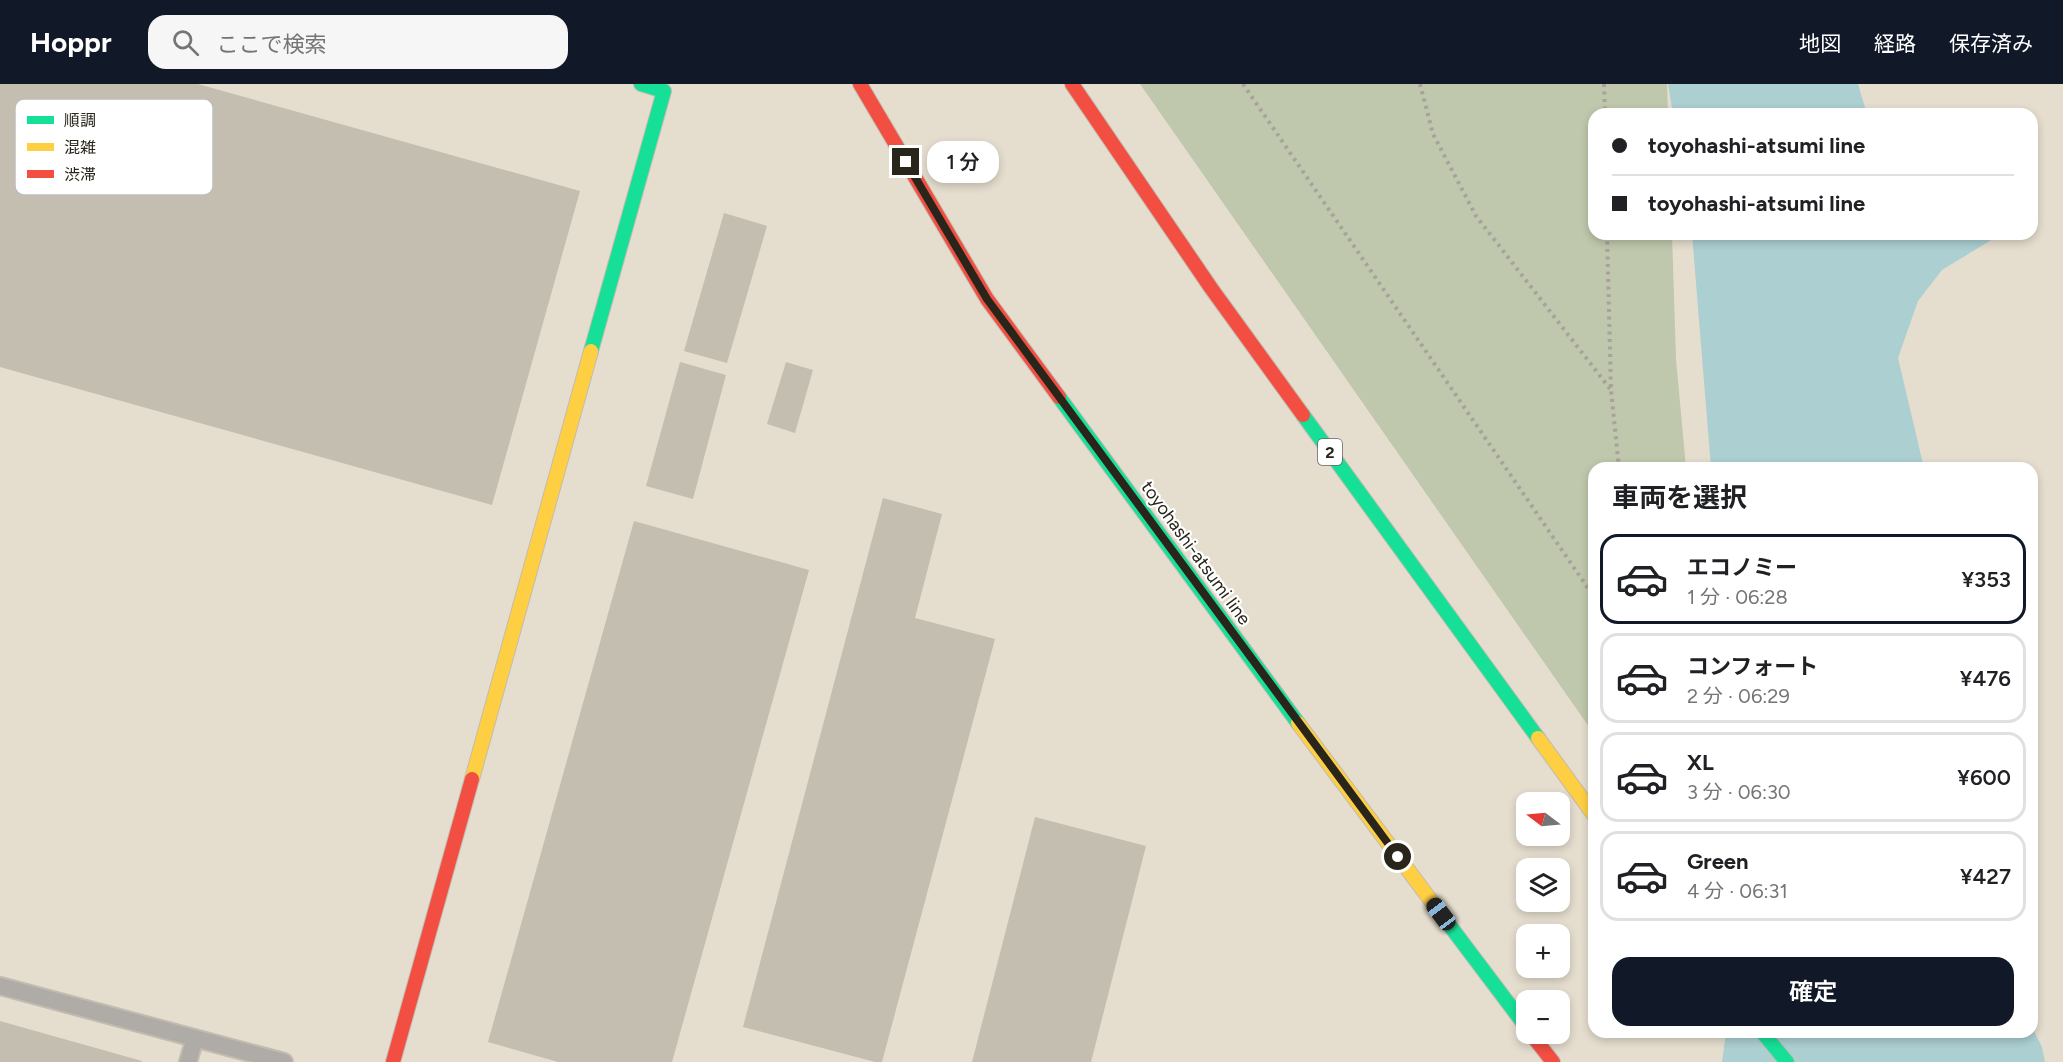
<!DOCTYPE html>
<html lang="ja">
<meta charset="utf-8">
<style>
body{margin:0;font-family:Figtree,"Noto Sans JP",sans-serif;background:#f6f6f6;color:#202124;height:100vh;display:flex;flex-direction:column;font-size:22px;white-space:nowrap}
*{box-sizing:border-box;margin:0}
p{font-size:20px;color:#757577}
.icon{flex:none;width:33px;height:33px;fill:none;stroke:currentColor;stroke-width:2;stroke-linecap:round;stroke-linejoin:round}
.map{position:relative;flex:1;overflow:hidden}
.drawer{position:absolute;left:1588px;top:378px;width:450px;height:576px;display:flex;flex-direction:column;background:#fff;border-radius:18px;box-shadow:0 3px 9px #0003}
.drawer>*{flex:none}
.guide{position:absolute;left:1588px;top:24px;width:450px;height:132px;border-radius:18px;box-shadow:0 3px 9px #0003;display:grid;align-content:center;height:132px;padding:0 24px;background:#fff}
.needle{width:39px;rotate:286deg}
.buttons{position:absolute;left:1516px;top:708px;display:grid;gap:12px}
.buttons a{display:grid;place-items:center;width:54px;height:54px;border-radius:12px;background:#fff;box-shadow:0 3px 9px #0003;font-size:30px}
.end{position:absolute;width:27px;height:27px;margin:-14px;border:8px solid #29251a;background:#fff;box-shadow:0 0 0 3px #fff}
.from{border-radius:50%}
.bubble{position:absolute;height:42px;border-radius:18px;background:#fff;box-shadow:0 3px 9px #0003;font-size:20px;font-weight:600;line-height:42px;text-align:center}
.car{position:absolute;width:18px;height:36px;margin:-18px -9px;border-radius:8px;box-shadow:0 0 4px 2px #0007;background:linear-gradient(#222 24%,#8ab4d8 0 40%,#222 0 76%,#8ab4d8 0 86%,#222 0)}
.guide b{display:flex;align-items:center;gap:21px;height:57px;font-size:22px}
.guide b+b{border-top:2px solid #e0e0e0}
.guide i{width:15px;height:15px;background:#202124}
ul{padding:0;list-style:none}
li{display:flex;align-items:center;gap:18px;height:90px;margin:0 12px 9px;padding:0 12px;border:3px solid #e0e0e0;border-radius:18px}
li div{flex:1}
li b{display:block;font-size:22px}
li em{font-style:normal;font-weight:600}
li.on{border-color:#111827}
li>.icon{width:54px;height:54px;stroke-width:1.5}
h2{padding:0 24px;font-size:27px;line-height:72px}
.primary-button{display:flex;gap:12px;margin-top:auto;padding:12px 24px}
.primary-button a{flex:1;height:69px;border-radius:18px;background:#111827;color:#fff;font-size:24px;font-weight:600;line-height:69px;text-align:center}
header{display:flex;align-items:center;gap:36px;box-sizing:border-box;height:84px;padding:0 30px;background:#111827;color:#fff}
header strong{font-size:28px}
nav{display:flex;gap:33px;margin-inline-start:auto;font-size:21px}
.search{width:420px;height:54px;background:#f6f6f6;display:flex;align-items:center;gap:15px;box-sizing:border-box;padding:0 21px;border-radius:18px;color:#757577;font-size:22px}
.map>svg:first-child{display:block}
.forest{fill:#bfc7ac}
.water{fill:#accfd2}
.building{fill:#c3beaf}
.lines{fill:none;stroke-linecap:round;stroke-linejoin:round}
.lane-casing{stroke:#c2bcb0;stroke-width:20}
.fast-casing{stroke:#c2bcb0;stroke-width:16}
.slow-casing{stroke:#c2bcb0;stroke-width:16}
.jam-casing{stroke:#c2bcb0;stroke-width:16}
.path{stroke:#a7a29c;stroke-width:4;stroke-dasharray:3 4.5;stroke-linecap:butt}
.lane{stroke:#afaba6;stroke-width:16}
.fast{stroke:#16e098;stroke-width:14}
.slow{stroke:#ffcf43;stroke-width:14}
.jam{stroke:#f24e42;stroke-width:14}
.route{stroke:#29251a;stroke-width:8}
.labels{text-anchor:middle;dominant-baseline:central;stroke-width:4.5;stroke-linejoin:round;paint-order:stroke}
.shield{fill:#fff;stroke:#69665f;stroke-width:1.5}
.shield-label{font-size:16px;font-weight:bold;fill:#29251a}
.street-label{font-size:18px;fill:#29251a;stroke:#fff}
.key{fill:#fff;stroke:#bfbeba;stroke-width:1.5}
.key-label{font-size:16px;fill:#29251a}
</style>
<header>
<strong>Hoppr</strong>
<div class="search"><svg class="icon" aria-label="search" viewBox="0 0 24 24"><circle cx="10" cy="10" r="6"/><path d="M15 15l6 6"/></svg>ここで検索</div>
<nav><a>地図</a><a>経路</a><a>保存済み</a></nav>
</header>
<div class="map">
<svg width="2063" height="978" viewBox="0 0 2063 978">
<rect width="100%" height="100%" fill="#e5decf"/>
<!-- forest -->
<path class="forest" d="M1140 0H1667L1668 30H1594V150H1672L1676 275 1686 384H1594V650Z"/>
<!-- water -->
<g class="water">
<path d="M1668 0H1858L1867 30H1673Z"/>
<path d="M1692 150H2001L1942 186 1918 217 1898 274 1924 384H1711Z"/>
<path d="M2033 945 2042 963 2045 978H1722L1726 948H2032Z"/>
</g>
<!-- building -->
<g class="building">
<path d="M0 0H198L580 107 492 421 0 283Z"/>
<path d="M724 129 767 142 727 279 684 267Z"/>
<path d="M680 278 726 291 693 415 646 402Z"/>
<path d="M786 278 813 286 795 349 767 340Z"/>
<path d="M883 414 942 430 915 534 995 555 882 978H875L743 943Z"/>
<path d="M634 437 809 486 672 978H558L488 958Z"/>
<path d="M1035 733 1146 762 1091 978H972Z"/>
<path d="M0 937 142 977V978H0Z"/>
</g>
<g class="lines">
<!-- lane casing -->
<g class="lane-casing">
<g id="lane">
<path d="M0 902 284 978"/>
<path d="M188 978 195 954"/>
</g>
</g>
<!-- fast casing -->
<g class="fast-casing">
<g id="fast">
<path d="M591 267 664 7 641 0"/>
<path d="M1059 313 1298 639"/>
<path d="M1303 331 1538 654"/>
<path d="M1435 822 1527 944"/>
<path d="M1762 948 1787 978"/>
</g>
</g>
<!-- slow casing -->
<g class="slow-casing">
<g id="slow">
<path d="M1298 639 1435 822"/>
<path d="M1538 654 1594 731"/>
<path d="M472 695 591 267"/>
</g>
</g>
<!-- jam casing -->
<g class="jam-casing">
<g id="jam">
<path d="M860 0 987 215 1059 313"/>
<path d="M1072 0 1211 204 1303 331"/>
<path d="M1531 950 1553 978"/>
<path d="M393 978 472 695"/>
</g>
</g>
<!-- path -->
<g class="path">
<path d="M1243 0 1594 513"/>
<path d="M1420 0 1433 50 1476 132 1611 306"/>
<path d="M1604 0 1605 30"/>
<path d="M1607 150 1611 306 1619 384"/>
</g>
<!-- lane -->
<use href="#lane" class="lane"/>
<!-- fast -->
<use href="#fast" class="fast"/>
<!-- slow -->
<use href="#slow" class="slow"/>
<!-- jam -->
<use href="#jam" class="jam"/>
</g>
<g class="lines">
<!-- route -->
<path class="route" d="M906 78 987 215 1398 773"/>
</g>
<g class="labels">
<!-- shield labels -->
<rect class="shield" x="1318" y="355" width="24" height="26" rx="4.5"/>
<g class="shield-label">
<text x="1330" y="368">2</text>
</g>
<!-- street labels -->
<g class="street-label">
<text transform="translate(1196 469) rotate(54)">toyohashi-atsumi line</text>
</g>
</g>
<!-- legend -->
<rect x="15" y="15" width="198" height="96" rx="9" class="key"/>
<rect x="27" y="32" width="27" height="8" fill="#16e098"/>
<rect x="27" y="59" width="27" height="8" fill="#ffcf43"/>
<rect x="27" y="86" width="27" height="8" fill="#f24e42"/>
<g class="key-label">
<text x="64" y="42">順調</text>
<text x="64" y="69">混雑</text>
<text x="64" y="96">渋滞</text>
</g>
</svg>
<div class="buttons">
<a><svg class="needle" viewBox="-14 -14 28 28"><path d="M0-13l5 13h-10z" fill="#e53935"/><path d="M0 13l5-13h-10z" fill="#757577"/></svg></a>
<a><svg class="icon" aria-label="layers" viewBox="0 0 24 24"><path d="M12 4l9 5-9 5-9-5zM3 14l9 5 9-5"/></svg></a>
<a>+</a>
<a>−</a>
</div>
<i class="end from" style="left:1398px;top:773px"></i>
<i class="end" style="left:906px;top:78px"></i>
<div class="bubble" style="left:927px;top:57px;width:72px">1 分</div>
<i class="car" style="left:1441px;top:830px;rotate:323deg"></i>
<div class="guide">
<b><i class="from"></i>toyohashi-atsumi line</b>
<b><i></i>toyohashi-atsumi line</b>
</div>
<section class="drawer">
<h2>車両を選択</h2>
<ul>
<li class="on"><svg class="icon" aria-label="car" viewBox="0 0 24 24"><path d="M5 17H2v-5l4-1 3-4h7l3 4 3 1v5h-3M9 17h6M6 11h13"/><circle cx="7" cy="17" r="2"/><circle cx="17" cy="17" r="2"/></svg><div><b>エコノミー</b><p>1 分 · 06:28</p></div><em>¥353</em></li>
<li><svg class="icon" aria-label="car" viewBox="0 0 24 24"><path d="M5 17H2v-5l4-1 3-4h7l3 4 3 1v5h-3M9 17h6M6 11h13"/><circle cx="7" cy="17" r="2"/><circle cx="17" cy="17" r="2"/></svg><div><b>コンフォート</b><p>2 分 · 06:29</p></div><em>¥476</em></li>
<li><svg class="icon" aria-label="car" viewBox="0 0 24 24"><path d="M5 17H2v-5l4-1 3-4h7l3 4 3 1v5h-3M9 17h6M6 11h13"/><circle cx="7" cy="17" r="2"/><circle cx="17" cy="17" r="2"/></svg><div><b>XL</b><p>3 分 · 06:30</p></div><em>¥600</em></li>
<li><svg class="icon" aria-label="car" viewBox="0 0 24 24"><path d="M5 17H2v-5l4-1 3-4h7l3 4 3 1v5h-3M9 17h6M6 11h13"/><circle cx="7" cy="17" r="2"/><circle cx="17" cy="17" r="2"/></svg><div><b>Green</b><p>4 分 · 06:31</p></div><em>¥427</em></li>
</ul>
<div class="primary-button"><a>確定</a></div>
</section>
</div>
